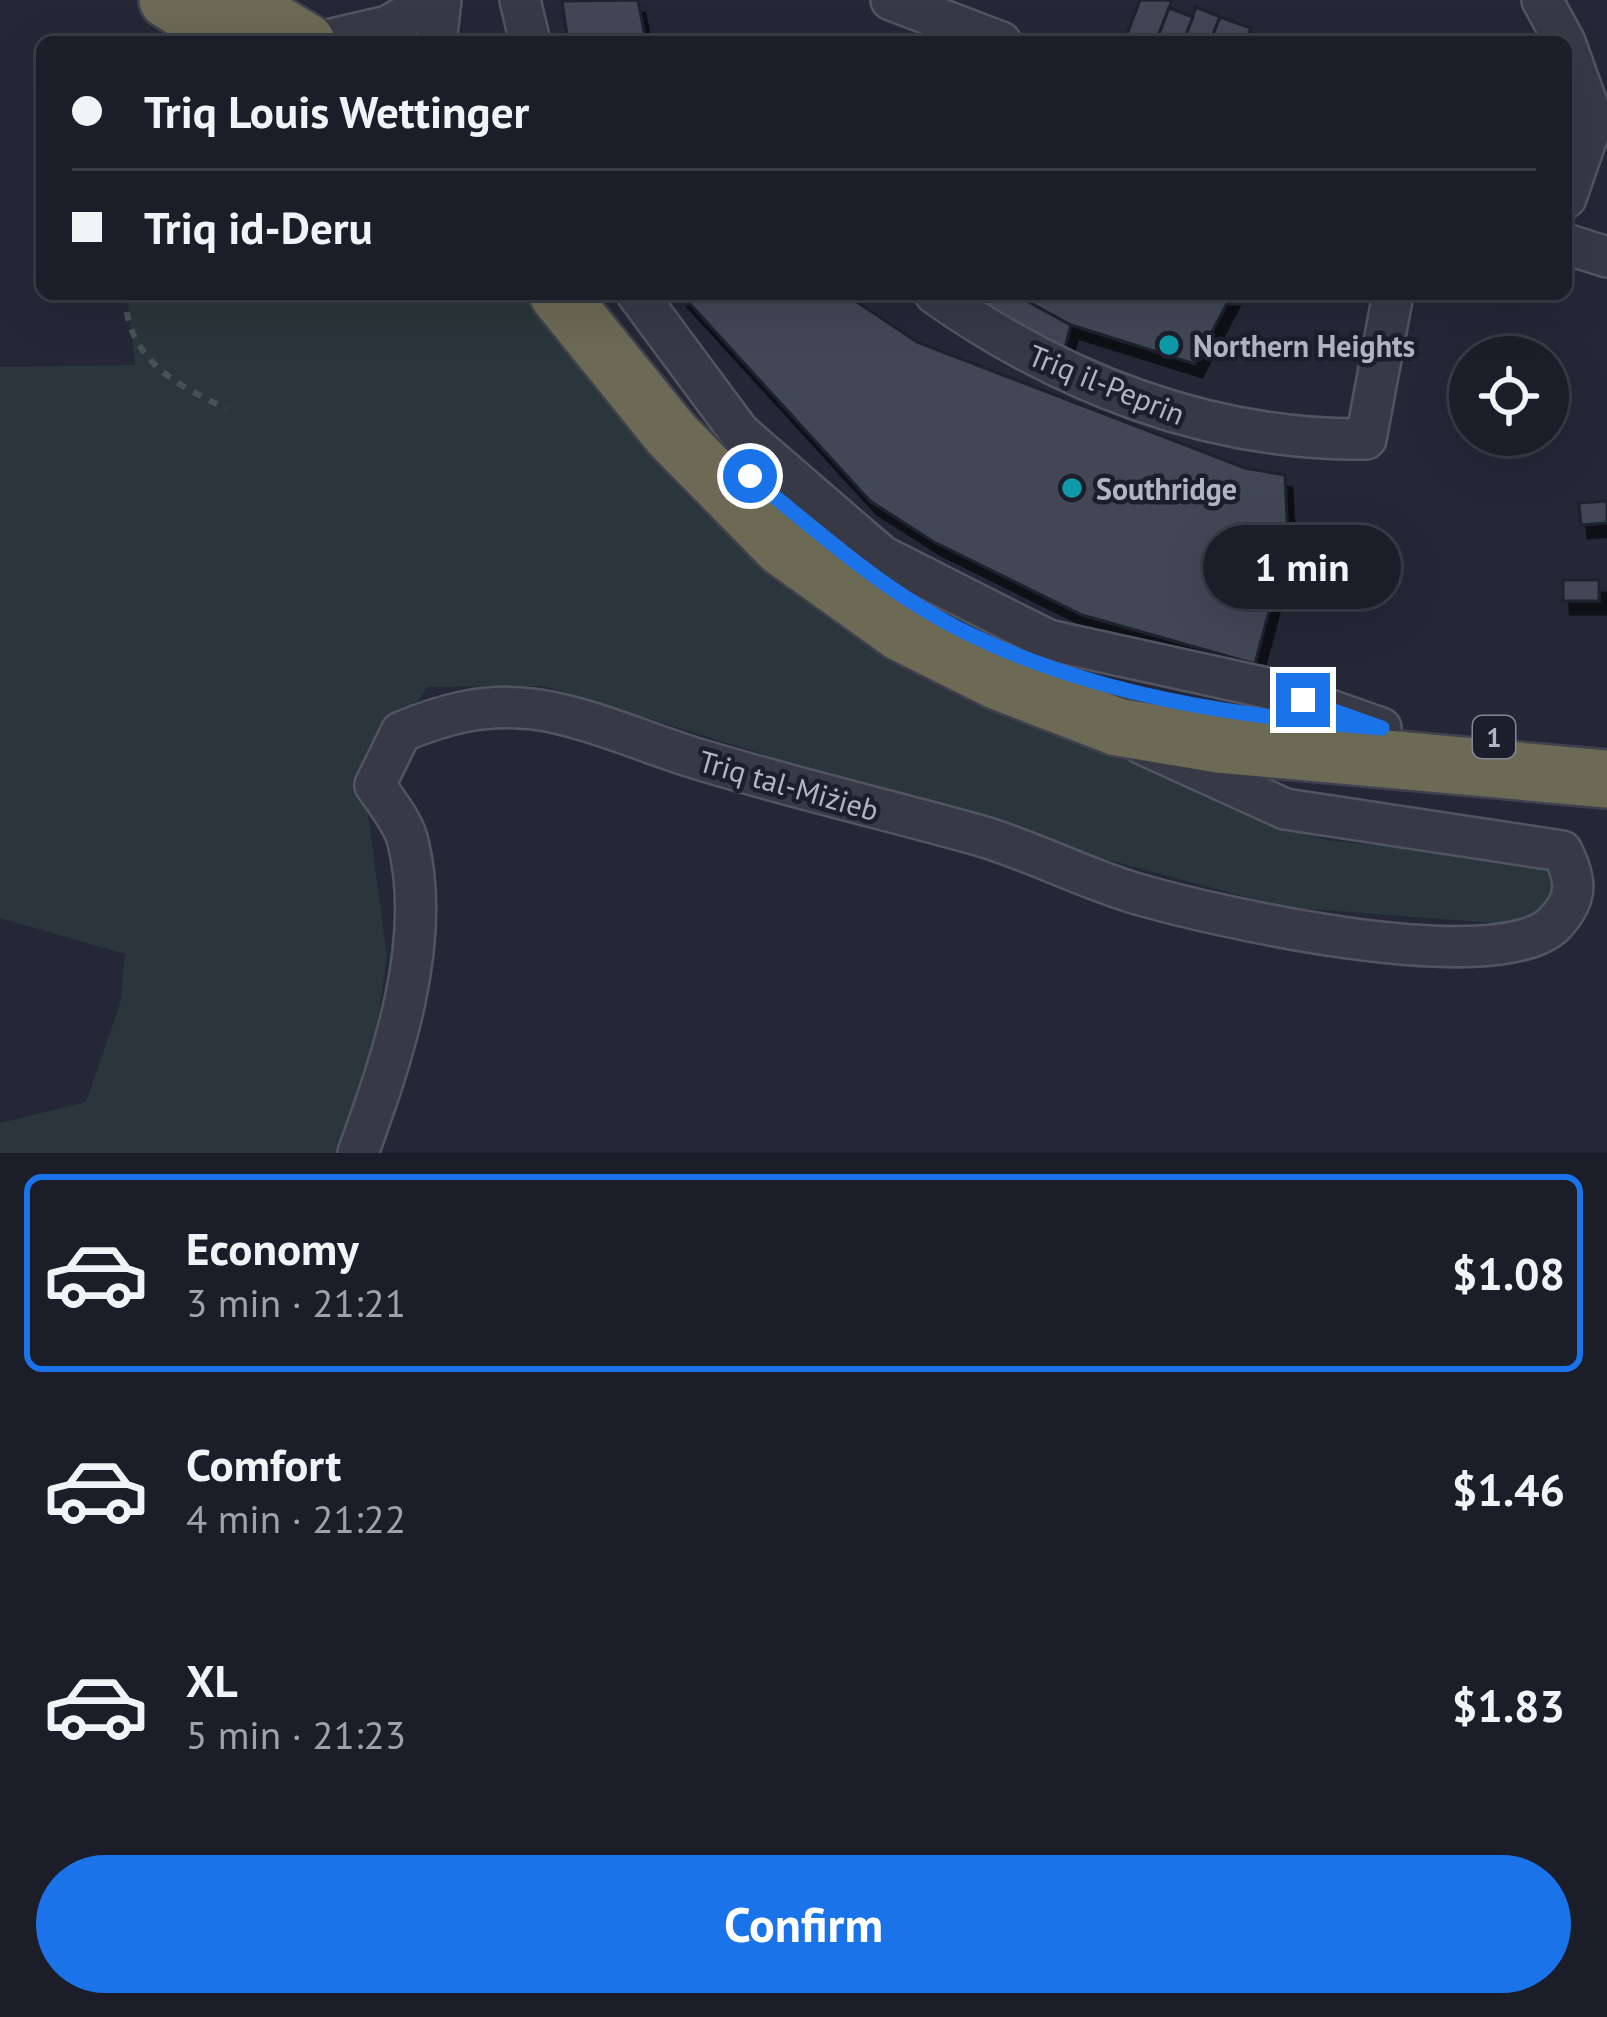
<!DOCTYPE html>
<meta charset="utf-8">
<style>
body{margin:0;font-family:"PT Sans",sans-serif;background:#282a34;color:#f1f3f6;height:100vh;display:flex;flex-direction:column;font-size:45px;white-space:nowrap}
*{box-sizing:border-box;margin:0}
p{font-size:39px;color:#a0a2a8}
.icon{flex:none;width:66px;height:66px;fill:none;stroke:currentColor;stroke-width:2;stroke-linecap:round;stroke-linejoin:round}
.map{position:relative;height:1153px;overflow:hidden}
.side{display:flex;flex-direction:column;background:#1b1d28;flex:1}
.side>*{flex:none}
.top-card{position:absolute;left:36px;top:36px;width:1536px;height:264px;border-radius:18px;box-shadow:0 12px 48px #0002,0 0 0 3px #393b45;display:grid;align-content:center;height:264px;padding:0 36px;background:#1b1d28}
.tools{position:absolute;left:1449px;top:336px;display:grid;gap:24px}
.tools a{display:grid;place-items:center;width:120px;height:120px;border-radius:50%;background:#1b1d28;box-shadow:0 12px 48px #0002,0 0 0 3px #393b45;font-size:60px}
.end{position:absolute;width:54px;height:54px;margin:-27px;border:15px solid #1a73e8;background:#fff;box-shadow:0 0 0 6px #fff}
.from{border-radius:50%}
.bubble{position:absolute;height:84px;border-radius:42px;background:#1b1d28;box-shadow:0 12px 48px #0002,0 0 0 3px #393b45;font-size:39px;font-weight:700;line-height:84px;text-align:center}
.top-card b{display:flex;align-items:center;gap:42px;height:114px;font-size:45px}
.top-card b+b{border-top:3px solid #393b45}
.top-card i{width:30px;height:30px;background:#f1f3f6}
ul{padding:21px 0 0;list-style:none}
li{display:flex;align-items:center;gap:36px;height:198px;margin:0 24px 18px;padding:0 12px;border:6px solid transparent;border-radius:18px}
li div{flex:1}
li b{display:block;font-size:45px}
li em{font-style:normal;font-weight:700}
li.selected{border-color:#1a73e8}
li>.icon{width:108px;height:108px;stroke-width:1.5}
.primary-button{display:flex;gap:24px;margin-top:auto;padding:24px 36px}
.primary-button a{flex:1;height:138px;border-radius:72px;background:#1a73e8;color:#fff;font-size:48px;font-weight:700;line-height:138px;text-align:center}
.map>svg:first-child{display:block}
.green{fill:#2a363b}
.building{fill:#434657;stroke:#1e212d;stroke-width:3;filter:url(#shadow)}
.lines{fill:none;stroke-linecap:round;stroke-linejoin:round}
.minor-casing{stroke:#525461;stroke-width:44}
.highway-casing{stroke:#3f414e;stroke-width:62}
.path{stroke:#475258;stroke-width:6;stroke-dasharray:9 9;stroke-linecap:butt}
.minor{stroke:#373947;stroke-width:39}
.highway{stroke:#6c6955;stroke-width:57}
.route{stroke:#1a73e8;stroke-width:15}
.culture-dot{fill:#0f9aa8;stroke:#1c1f2b;stroke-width:4.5}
.labels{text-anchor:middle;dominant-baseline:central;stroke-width:9;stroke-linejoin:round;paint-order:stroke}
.shield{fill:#1c1f2b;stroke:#858795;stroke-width:3}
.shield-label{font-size:27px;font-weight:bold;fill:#b2b4c3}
.poi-label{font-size:30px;font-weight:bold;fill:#b2b4c3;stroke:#1c1f2b;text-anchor:start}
.street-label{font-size:30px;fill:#b2b4c3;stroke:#1c1f2b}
</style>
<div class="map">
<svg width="1607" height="1153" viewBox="0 0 1607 1153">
<defs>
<filter id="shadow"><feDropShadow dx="7" dy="13" stdDeviation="0" flood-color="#0009"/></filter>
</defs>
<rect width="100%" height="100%" fill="#242736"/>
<!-- green -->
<path class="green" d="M127 294H523L633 419 771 558 1179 779 1325 840 1556 863 1569 896 1532 926 1283 907 1057 846 544 686 428 687 363 778 387 956 377 1029 345 1153H0V1123L86 1102 120 1004 125 954 0 918V367L135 365Z"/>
<!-- building -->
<g class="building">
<path d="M638 0 646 42H568L562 1Z"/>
<path d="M1140 0H1172L1156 42H1124Z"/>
<path d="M1196 7 1220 17 1210 42H1183Z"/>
<path d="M1169 8 1193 17 1183 42H1156Z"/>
<path d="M1220 17 1251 28 1245 42H1210Z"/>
<path d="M681 294H845L917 342 1245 468 1285 475 1288 540 1255 664 1082 615 934 542 870 501Z"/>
<path d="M964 294H1014L1065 318 1071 325 1063 355Z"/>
<path d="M1014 294H1232L1195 364 1071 325Z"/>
<path d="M1607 501V523L1581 525 1579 503Z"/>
<rect x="1563" y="580" width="36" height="21"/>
</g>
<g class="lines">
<!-- minor casing -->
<g class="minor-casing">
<g id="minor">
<path d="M520 0 530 42"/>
<path d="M891 0 1001 42"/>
<path d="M1542 0 1565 42"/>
<path d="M319 42 388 26 433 0"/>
<path d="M436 42 441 0"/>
<path d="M1566 45 1593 120 1566 198"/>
<path d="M1566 244 1607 257"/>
<path d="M637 294 740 433 882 556 1048 640 1267 688 1381 728"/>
<path d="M935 294C1061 383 1210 441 1366 439L1393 294"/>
<path d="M358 1153C392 1059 433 943 408 842 404 823 386 802 375 785L401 732C444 714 485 703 533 709 587 716 645 743 698 759 790 787 884 809 978 835 1030 850 1079 876 1131 892 1206 915 1499 982 1555 923 1578 898 1577 881 1562 851L1285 809 1142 744"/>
</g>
</g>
<!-- highway casing -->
<g class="highway-casing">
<g id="highway">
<path d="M168 0 237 42"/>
<path d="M236 0 306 42"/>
<path d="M558 294 672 435 782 547 902 633 998 681 1117 727 1218 744 1607 779"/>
</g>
</g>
<!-- path -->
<path class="path" d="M125 294C126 358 175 385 226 408"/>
<!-- minor -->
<use href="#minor" class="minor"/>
<!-- highway -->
<use href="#highway" class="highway"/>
</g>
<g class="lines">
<!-- route -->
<path class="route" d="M750 476C818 532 886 593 965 632 1094 696 1239 717 1382 728L1303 700"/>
</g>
<!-- markers -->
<g class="culture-dot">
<circle cx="1169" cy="345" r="12"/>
<circle cx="1072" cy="488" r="12"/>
</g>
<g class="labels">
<!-- shield labels -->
<rect class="shield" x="1473" y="716" width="42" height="42" rx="9"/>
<g class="shield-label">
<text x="1494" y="737">1</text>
</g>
<!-- poi labels -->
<g class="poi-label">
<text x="1193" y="345">Northern Heights</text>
<text x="1096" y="488">Southridge</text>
</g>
<!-- street labels -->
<g class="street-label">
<text transform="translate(1107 384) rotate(22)">Triq il-Peprin</text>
<text transform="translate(789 785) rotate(16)">Triq tal-Miżieb</text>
</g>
</g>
</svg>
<div class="tools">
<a><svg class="icon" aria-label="locate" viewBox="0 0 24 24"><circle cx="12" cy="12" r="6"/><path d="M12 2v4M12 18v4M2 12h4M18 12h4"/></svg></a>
</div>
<i class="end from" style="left:750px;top:476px"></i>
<i class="end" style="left:1303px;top:700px"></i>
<div class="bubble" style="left:1203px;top:525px;width:198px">1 min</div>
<div class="top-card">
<b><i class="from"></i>Triq Louis Wettinger</b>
<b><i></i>Triq id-Deru</b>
</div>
</div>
<section class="side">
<ul>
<li class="selected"><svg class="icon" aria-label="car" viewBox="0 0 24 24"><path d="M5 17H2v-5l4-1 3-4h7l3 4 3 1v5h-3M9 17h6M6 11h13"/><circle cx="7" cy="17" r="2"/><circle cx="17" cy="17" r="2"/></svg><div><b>Economy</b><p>3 min · 21:21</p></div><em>$1.08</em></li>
<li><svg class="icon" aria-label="car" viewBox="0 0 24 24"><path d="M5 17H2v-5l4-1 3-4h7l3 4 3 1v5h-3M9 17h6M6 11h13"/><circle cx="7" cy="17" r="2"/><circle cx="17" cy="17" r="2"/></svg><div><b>Comfort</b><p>4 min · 21:22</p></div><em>$1.46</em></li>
<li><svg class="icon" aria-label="car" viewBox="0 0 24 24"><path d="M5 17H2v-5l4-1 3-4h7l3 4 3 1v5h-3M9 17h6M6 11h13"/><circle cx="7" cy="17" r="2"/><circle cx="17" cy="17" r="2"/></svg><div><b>XL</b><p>5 min · 21:23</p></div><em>$1.83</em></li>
</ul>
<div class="primary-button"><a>Confirm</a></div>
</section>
